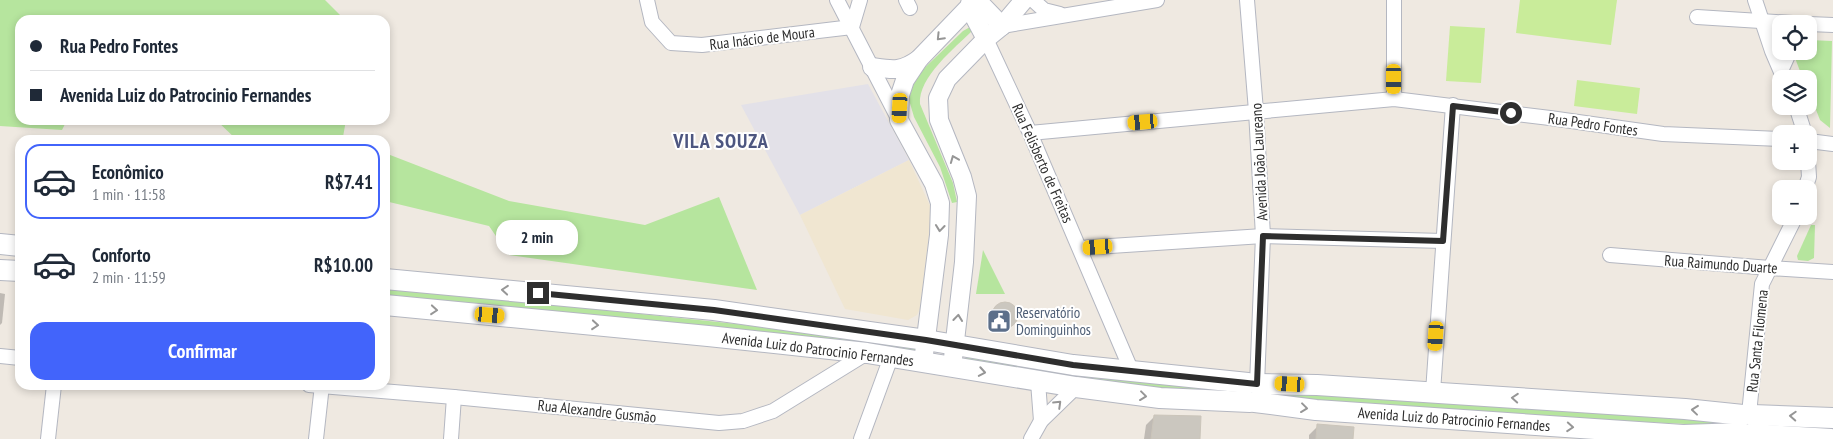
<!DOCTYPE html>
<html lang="pt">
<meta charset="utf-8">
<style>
body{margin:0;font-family:"PT Sans Narrow",sans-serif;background:#f2f2f3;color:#1f2937;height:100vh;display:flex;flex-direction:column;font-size:19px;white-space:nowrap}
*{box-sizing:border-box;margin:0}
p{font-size:16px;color:#747a83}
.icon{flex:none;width:28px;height:28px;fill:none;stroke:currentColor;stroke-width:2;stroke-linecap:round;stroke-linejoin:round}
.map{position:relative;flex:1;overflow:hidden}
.side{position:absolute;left:15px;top:135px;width:375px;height:255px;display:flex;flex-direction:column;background:#fff;border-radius:15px;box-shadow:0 2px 8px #0003}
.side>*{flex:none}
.banner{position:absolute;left:15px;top:15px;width:375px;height:110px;border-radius:15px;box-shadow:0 2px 8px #0003;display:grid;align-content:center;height:110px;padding:0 15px;background:#fff}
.controls{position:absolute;left:1772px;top:15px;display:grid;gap:10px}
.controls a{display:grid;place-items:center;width:45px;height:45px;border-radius:10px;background:#fff;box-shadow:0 2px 8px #0003;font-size:25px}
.end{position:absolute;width:22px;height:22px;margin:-11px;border:6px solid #2e2e2e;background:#fff;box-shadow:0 0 0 2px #fff}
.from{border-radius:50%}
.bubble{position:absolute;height:35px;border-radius:15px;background:#fff;box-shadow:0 2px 8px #0003;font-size:16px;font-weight:600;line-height:35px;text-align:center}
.car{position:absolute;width:15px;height:30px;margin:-15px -8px;border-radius:6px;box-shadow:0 0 4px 1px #0007;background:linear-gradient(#f5c518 24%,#345 0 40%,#f5c518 0 76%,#345 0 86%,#f5c518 0)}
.banner b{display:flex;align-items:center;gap:18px;height:48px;font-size:19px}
.banner b+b{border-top:1px solid #e0e1e3}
.banner i{width:12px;height:12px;background:#1f2937}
ul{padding:9px 0 0;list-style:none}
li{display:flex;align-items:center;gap:15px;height:75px;margin:0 10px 8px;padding:0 5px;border:2px solid transparent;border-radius:15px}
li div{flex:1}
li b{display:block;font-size:19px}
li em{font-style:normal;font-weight:600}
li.selected{border-color:#4264fb}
li>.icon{width:45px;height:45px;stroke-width:1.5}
.action{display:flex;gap:10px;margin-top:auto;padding:10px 15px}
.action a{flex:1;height:58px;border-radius:15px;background:#4264fb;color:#fff;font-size:20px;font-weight:600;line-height:58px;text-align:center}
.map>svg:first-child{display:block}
.industrial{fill:#e3e1e8}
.education{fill:#f0e6d1}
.green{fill:#b6e59e}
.pitch{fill:#c9ec9a}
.shadow{fill:#0003}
.building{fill:#cbc7bf;stroke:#cbc5ba}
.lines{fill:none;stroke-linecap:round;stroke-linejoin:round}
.minor-casing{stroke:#b4b7c1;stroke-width:16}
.tertiary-casing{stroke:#b4b7c1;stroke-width:20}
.secondary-casing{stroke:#b4b7c1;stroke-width:22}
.minor{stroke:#fff;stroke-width:14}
.tertiary{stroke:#fff;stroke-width:18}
.secondary{stroke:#fff;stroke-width:20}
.oneway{stroke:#969696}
.route{stroke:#2e2e2e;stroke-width:6}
.labels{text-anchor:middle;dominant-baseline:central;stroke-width:4;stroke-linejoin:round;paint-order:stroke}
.street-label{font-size:15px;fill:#2e2e2e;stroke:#fff}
.service-label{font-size:15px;fill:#4e5e75;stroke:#fff;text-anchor:start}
.district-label{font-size:20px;font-weight:bold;letter-spacing:1px;fill:#4d5680;stroke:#fff}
</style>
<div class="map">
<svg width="1833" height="439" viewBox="0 0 1833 439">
<rect width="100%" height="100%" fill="#efe9e1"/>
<!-- industrial -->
<path class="industrial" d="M868 84 909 160 800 215 741 105Z"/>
<!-- education -->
<path class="education" d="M909 160 932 210 920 309 917 315 908 320 845 309 800 215Z"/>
<!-- green -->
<g class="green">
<path d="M0 0H325L345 20H20V120H67L62 130 0 126Z"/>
<path d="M970 27 973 30C955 48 918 77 920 104L953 183 957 202 952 203 940 167 914 117 907 93 912 80 963 31Z"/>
<path d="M1809 40 1832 41 1830 128 1820 120 1809 92V79H1803L1795 58 1798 51H1809Z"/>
<path d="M216 120H346L343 137 351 140H237Z"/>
<path d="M385 153 509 201 645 225 719 197 757 290 509 255 489 226 385 201Z"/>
<path d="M1811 225H1815L1814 258 1808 261 1798 260 1797 256Z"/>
<path d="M983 250 1005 294H976Z"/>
<path d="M385 287 737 324 921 347 920 358 385 299Z"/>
<path d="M969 356 1239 392 1156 391 964 360 966 357Z"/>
<path d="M1271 392 1733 420 1729 426 1600 420 1272 398Z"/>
</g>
<!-- pitch -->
<g class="pitch">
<path d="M1520 0H1617L1611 45 1516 33Z"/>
<path d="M1450 26 1485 28 1481 83 1446 81Z"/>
<path d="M1577 80 1640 88 1637 114 1574 106Z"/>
</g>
<!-- shadow -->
<g class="shadow">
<path d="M0 293 5 294 2 323 0 325Z"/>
<path d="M1003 304 1011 305 1016 311V319L1006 330 995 331 990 326 989 316 996 308Z"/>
<path d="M1155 416 1199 439H1144L1146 425Z"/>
<path d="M1318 426 1352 439H1309V435Z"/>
</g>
<!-- building -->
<g class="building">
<circle cx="1005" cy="315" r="13"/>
<path d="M1154 415 1201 416 1200 439H1151Z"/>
<path d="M1317 424 1354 427 1353 439H1316Z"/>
</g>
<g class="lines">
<!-- minor casing -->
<g class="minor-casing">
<g id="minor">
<path d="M647 0 652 22 671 43 702 45 852 27 860 0"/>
<path d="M837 0 899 120"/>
<path d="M906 0 910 8"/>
<path d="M1033 0 1044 10 1060 14"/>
<path d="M1247 0 1256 111 1263 236 1257 384"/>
<path d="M1394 0V99"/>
<path d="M1755 0 1772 51 1784 79"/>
<path d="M1697 17 1808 24"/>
<path d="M1809 24 1833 25"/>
<path d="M1002 26 1157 0"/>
<path d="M986 39 1030 133 1132 372"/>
<path d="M1781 71 1790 51"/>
<path d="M1796 106 1805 134"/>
<path d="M1030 133 1394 99 1550 118 1663 134 1781 139"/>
<path d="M1809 141 1833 144"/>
<path d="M1805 189 1809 177 1808 161"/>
<path d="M1080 248 1263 236 1443 241"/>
<path d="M1610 255 1770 268 1833 272"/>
<path d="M0 356 20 358"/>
<path d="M1038 382 1041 421"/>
<path d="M309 385 454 397 719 423 743 421 773 411 867 353"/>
<path d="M1433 392 1453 105"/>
<path d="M1749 414 1762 284 1796 216"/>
<path d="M48 439 54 385"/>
<path d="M316 439 322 385"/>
<path d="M451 439 454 397"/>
<path d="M861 439 891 357"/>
<path d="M1031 439 1041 421 1076 387"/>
</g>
</g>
<!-- tertiary casing -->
<g class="tertiary-casing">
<g id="tertiary">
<path d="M977 0 1002 26"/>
<path d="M969 7 986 39"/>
<path d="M872 67C893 70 901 72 919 59"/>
<path d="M923 362 939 235 940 203 934 184 899 120 900 95 905 80 919 59 969 7 971 0"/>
<path d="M952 367 964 262 967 196 962 177 939 120 938 98 947 79 986 39 1002 26 1024 0"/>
</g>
</g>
<!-- secondary casing -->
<g class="secondary-casing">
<g id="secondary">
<path d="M0 244 20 246"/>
<path d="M0 270 20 271"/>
<path d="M385 279 714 310 926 340 1073 365 1248 383"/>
<path d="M385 305 708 336 867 353 1076 387 1160 398 1250 402"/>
<path d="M1257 384 1317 385 1685 409 1743 415"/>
<path d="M1255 402 1316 410 1683 435 1742 433"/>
<path d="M1752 415 1833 418"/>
<path d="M1749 434 1831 439"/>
</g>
</g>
<!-- minor -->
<use href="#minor" class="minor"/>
<!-- tertiary -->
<use href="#tertiary" class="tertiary"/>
<!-- secondary -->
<use href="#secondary" class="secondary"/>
</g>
<!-- one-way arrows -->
<defs><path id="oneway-chevron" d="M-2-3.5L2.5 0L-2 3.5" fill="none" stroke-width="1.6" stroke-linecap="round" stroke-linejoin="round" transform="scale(1.25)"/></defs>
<g class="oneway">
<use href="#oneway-chevron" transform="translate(940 37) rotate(134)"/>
<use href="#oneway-chevron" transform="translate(954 159) rotate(-112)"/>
<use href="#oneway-chevron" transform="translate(940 228) rotate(96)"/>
<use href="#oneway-chevron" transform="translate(505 290) rotate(-175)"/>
<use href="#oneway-chevron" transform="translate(434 310) rotate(5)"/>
<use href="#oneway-chevron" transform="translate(958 318) rotate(-84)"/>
<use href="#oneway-chevron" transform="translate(595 325) rotate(5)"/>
<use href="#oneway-chevron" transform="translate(982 372) rotate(10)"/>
<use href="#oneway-chevron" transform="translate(1143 396) rotate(7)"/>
<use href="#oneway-chevron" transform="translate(1515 398) rotate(-176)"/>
<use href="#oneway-chevron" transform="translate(1058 404) rotate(-44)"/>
<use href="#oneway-chevron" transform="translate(1304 408) rotate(7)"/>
<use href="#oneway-chevron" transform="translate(1695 410) rotate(-174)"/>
<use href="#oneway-chevron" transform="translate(1793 416) rotate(-177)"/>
<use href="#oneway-chevron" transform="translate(1570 427) rotate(4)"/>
</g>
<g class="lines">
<!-- route -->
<path class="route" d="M538 293 714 310 926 340 1073 365 1257 384 1263 236 1443 241 1453 106 1511 113"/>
</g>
<!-- icons -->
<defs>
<g id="civic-square" transform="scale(1.25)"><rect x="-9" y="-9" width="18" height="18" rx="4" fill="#5c6f8a" stroke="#fff"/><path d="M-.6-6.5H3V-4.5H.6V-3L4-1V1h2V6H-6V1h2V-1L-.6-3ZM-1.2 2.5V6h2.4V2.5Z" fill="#fff"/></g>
</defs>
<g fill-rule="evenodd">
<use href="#civic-square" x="999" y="321"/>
</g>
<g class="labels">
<!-- street labels -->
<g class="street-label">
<text transform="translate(762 38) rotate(-7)">Rua Inácio de Moura</text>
<text transform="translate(1593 124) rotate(8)">Rua Pedro Fontes</text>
<text transform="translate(1259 162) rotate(-93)">Avenida João Laureano</text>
<text transform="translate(1043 163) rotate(66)">Rua Felisberto de Freitas</text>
<text transform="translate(1721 264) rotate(4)">Rua Raimundo Duarte</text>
<text transform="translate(1757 341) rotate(-84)">Rua Santa Filomena</text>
<text transform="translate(818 349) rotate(7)">Avenida Luiz do Patrocinio Fernandes</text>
<text transform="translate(597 411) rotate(6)">Rua Alexandre Gusmão</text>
<text transform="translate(1454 419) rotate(4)">Avenida Luiz do Patrocinio Fernandes</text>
</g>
<!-- service labels -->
<g class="service-label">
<text x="1016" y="312">Reservatório<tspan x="1016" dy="17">Dominguinhos</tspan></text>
</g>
<!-- district labels -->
<g class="district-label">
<text x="721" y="141">VILA SOUZA</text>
</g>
</g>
</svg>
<div class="controls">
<a><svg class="icon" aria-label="locate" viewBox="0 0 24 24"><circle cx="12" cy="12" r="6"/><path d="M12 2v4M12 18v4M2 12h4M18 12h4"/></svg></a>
<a><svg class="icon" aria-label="layers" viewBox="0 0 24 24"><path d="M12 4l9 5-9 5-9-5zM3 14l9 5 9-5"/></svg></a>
<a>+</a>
<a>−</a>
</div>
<i class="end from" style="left:1511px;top:113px"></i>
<i class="end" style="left:538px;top:293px"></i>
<div class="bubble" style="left:496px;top:220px;width:82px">2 min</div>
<i class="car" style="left:1394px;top:79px;rotate:180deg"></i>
<i class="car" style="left:900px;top:108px;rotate:183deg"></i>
<i class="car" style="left:1143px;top:122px;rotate:265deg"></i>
<i class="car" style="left:1098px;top:247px;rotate:266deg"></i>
<i class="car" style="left:490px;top:315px;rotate:95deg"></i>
<i class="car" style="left:1436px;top:336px;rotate:184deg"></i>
<i class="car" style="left:1290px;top:384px;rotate:273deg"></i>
<div class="banner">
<b><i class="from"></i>Rua Pedro Fontes</b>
<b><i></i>Avenida Luiz do Patrocinio Fernandes</b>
</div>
<section class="side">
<ul>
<li class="selected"><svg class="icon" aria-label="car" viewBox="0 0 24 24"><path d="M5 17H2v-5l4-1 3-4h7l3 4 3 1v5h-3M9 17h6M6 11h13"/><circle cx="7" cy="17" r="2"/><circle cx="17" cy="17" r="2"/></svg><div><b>Econômico</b><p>1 min · 11:58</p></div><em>R$7.41</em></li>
<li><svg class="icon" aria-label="car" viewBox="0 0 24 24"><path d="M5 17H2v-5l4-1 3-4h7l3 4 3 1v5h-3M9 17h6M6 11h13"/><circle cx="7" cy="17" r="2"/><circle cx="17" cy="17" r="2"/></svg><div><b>Conforto</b><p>2 min · 11:59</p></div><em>R$10.00</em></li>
</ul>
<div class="action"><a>Confirmar</a></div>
</section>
</div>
